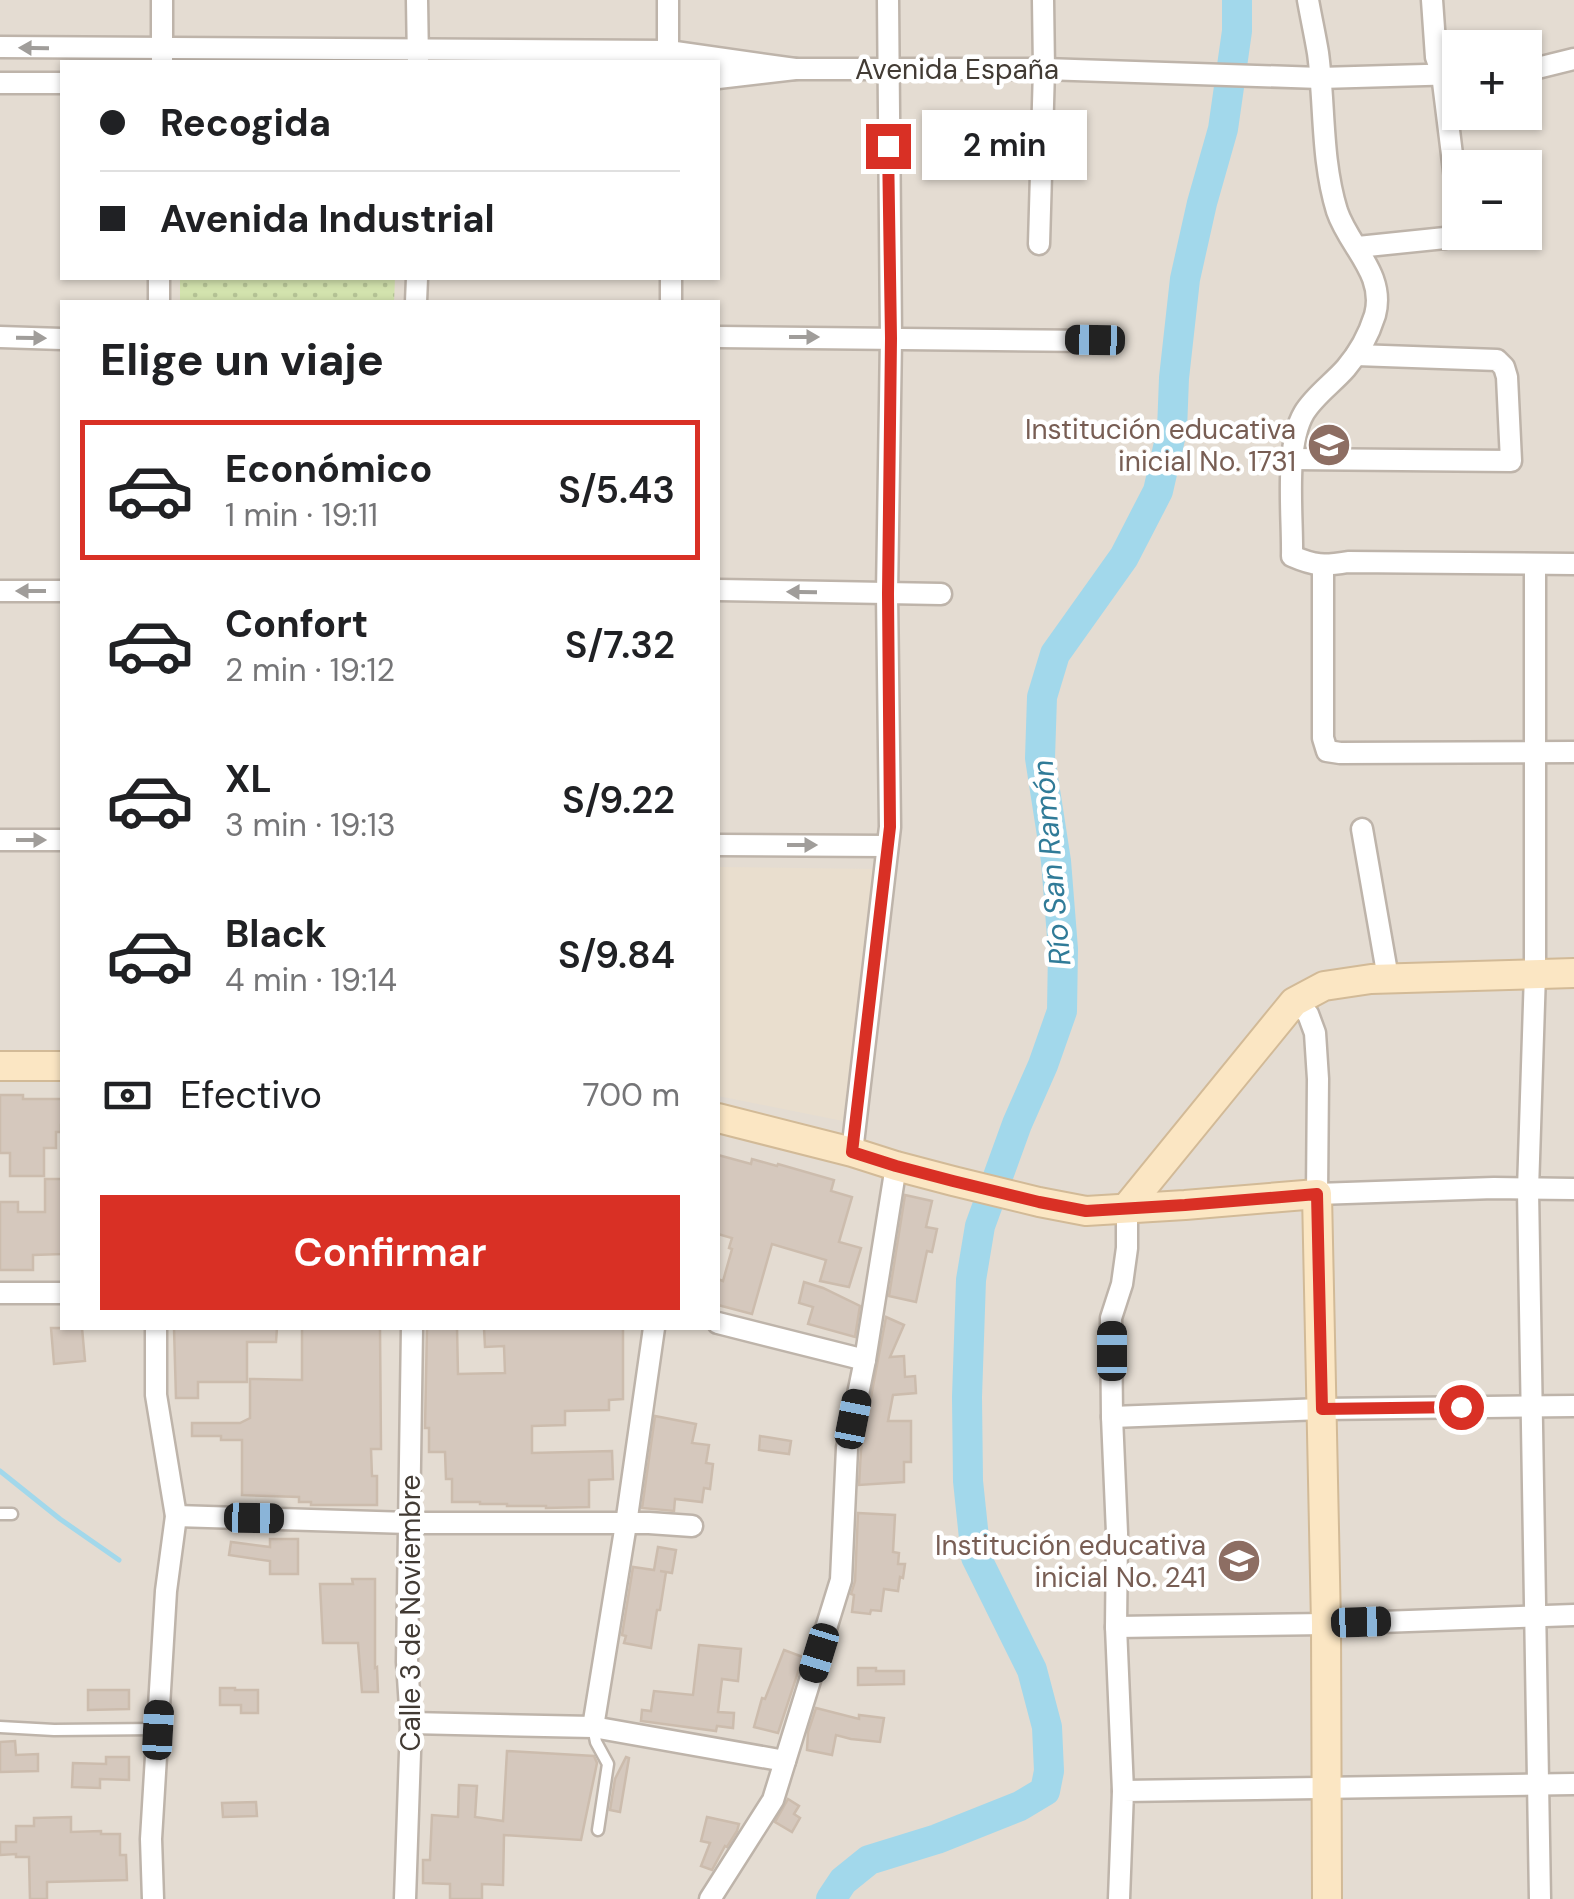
<!DOCTYPE html>
<html lang="es">
<meta charset="utf-8">
<style>
body{margin:0;font-family:"DM Sans",sans-serif;background:#f6f6f6;color:#202124;height:100vh;display:flex;flex-direction:column;font-size:38px;white-space:nowrap}
*{box-sizing:border-box;margin:0}
p{font-size:32px;color:#757577}
.icon{flex:none;width:55px;height:55px;fill:none;stroke:currentColor;stroke-width:2;stroke-linecap:round;stroke-linejoin:round}
.map{position:relative;flex:1;overflow:hidden}
.sheet{position:absolute;left:60px;top:300px;width:660px;height:1030px;display:flex;flex-direction:column;background:#fff;border-radius:0px;box-shadow:0 2px 8px #0004}
.sheet>*{flex:none}
.top-card{position:absolute;left:60px;top:60px;width:660px;height:220px;border-radius:0px;box-shadow:0 2px 8px #0004;display:grid;align-content:center;height:220px;padding:0 40px;background:#fff}
.tools{position:absolute;left:1442px;top:30px;display:grid;gap:20px}
.tools a{display:grid;place-items:center;width:100px;height:100px;border-radius:0px;background:#fff;box-shadow:0 2px 8px #0004;font-size:50px}
.end{position:absolute;width:45px;height:45px;margin:-22px;border:12px solid #d93025;background:#fff;box-shadow:0 0 0 5px #fff}
.from{border-radius:50%}
.bubble{position:absolute;height:70px;border-radius:0px;background:#fff;box-shadow:0 2px 8px #0004;font-size:32px;font-weight:600;line-height:70px;text-align:center}
.car{position:absolute;width:30px;height:60px;margin:-30px -15px;border-radius:12px;box-shadow:0 0 8px 2px #0007;background:linear-gradient(#222 24%,#8ab4d8 0 40%,#222 0 76%,#8ab4d8 0 86%,#222 0)}
.top-card b{display:flex;align-items:center;gap:35px;height:95px;font-size:38px}
.top-card b+b{border-top:2px solid #e0e0e0}
.top-card i{width:25px;height:25px;background:#202124}
ul{padding:0;list-style:none}
li{display:flex;align-items:center;gap:30px;height:140px;margin:0 20px 15px;padding:0 20px;border:5px solid transparent;border-radius:0px}
li div{flex:1}
li b{display:block;font-size:38px}
li em{font-style:normal;font-weight:600}
li.selected{border-color:#d93025}
li>.icon{width:90px;height:90px;stroke-width:1.5}
h2{padding:0 40px;font-size:45px;line-height:120px}
.pay{display:flex;align-items:center;gap:25px;height:110px;padding:0 40px;font-size:38px}
.pay p{margin-inline-start:auto}
.button{display:flex;gap:20px;margin-top:auto;padding:20px 40px}
.button a{flex:1;height:115px;border-radius:0px;background:#d93025;color:#fff;font-size:40px;font-weight:600;line-height:115px;text-align:center}
.map>svg:first-child{display:block}
.residential{fill:#e4dcd2;fill-rule:evenodd}
.education{fill:#e9dece}
.park{fill:url(#park-dots)}
.lines{fill:none;stroke-linecap:round;stroke-linejoin:round}
.stream{stroke:#a2d8eb;stroke-width:5}
.river{stroke:#a2d8eb;stroke-width:30}
.building{fill:#d5c8bd;stroke:#ccbcad;stroke-width:2.5}
.lane-casing{stroke:#beb4aa;stroke-width:15}
.street-casing{stroke:#beb4aa;stroke-width:25}
.secondary-casing{stroke:#d2ba97;stroke-width:32}
.lane{stroke:#fff;stroke-width:10}
.street{stroke:#fff;stroke-width:20}
.secondary{stroke:#fbe6c3;stroke-width:28}
.oneway{fill:#a09d9a}
.route{stroke:#d93025;stroke-width:12}
.labels{text-anchor:middle;dominant-baseline:central;stroke-width:9;stroke-linejoin:round;paint-order:stroke}
.street-label{font-size:28px;fill:#423b34;stroke:#fff}
.education-label{font-size:28px;fill:#785e54;stroke:#fff;text-anchor:end}
.water-label{font-size:30px;font-style:italic;fill:#307b98;stroke:#fff}
</style>
<div class="map">
<svg width="1574" height="1899" viewBox="0 0 1574 1899">
<defs>
<pattern id="park-dots" width="8" height="8" patternUnits="userSpaceOnUse" patternTransform="scale(2.5)"><rect width="8" height="8" fill="#d3e3ae"/><path d="M2 2h.1M6 6h.1" fill="none" stroke="#b6c496" stroke-width="1.8" stroke-linecap="round"/></pattern>
</defs>
<rect width="100%" height="100%" fill="#f1ebe3"/>
<!-- residential -->
<path class="residential" d="M0 0H1574V1899H0ZM1460 48H1525V112H1460ZM62 62H718V278H62ZM1460 168H1525V232H1460ZM62 302H718V1328H62Z"/>
<!-- education -->
<path class="education" d="M718 867 878 869 843 1121 718 1096Z"/>
<!-- park -->
<path class="park" d="M180 278H395L394 302H180Z"/>
<g class="lines">
<!-- stream -->
<path class="stream" d="M0 1471 60 1519 119 1560"/>
<!-- river -->
<path class="river" d="M831 1899 843 1881 869 1860 937 1839 1020 1806 1045 1791 1049 1771 1047 1727 1032 1670 976 1557 968 1481 967 1397 971 1280 980 1226 1017 1124 1043 1065 1062 1011 1063 949 1056 861 1040 758 1042 697 1055 654 1124 557 1158 491 1172 430 1174 378 1185 279 1202 203 1223 129 1237 31V0"/>
</g>
<!-- building -->
<g class="building">
<path d="M0 1095H23V1099H62V1125H61V1132H56V1148H44V1176H10V1153H0Z"/>
<path d="M718 1155 751 1164 752 1159 777 1166 778 1164 834 1180 831 1191 852 1197 839 1242 861 1248 849 1287 820 1281 826 1260 772 1244 752 1314 718 1305V1279L723 1281 732 1249 729 1248 732 1238 718 1234Z"/>
<path d="M45 1179H62V1254L33 1255V1270H0V1202H18V1212H45Z"/>
<path d="M905 1195 932 1201 926 1227 937 1229 932 1252 927 1251 916 1302 889 1296Z"/>
<path d="M804 1282 823 1288 860 1306 855 1337 808 1324 813 1307 799 1303Z"/>
<path d="M886 1317 904 1325 890 1357 904 1356 905 1377 915 1376 916 1393 893 1395 888 1421H911V1462H904V1482L859 1485 861 1450Z"/>
<path d="M51 1328H82L85 1361 54 1364Z"/>
<path d="M174 1328H277L276 1342H247V1382H198V1398H176Z"/>
<path d="M302 1328H380L381 1449H371L372 1476H377V1505H311V1502H299V1497L242 1495V1440H221V1436H192V1423H240L250 1418V1379L302 1380Z"/>
<path d="M427 1328H457L458 1374 505 1373 504 1346 485 1347 484 1328H623V1399L609 1400V1410L565 1411V1425L532 1426V1453L612 1451 613 1479 589 1480V1507L546 1508V1506H507V1504H480V1502H452V1479H446L445 1452H429V1428H425Z"/>
<path d="M655 1416 696 1424 692 1443 709 1445 706 1463 713 1464 710 1489 704 1488 702 1502 675 1499 674 1511 642 1508Z"/>
<path d="M760 1436 791 1441 789 1454 759 1450Z"/>
<path d="M858 1513 895 1515 893 1552 899 1553 898 1564H905L903 1578 900 1577 898 1591 884 1589 881 1611 871 1610 870 1614 852 1612 854 1595 851 1594 855 1581Z"/>
<path d="M270 1539H298V1574H270V1561L229 1555 231 1542 270 1547Z"/>
<path d="M658 1547 676 1550 672 1573 660 1571 666 1572 660 1610H657L651 1648 624 1643 626 1636 622 1635 633 1567 654 1570Z"/>
<path d="M352 1579H375V1668L377 1667 378 1692H362L358 1643H323L320 1584H353Z"/>
<path d="M699 1645 741 1649 738 1681 722 1679 718 1712 734 1713 733 1728 717 1726 716 1731 641 1721 642 1710 651 1711 654 1691 693 1695Z"/>
<path d="M784 1650 803 1657 778 1733 754 1727 762 1698 765 1699Z"/>
<path d="M858 1668H876V1671H904V1684L858 1685Z"/>
<path d="M220 1688H235V1690H258V1713H241V1705H220Z"/>
<path d="M88 1690H129V1709L88 1710Z"/>
<path d="M816 1708 859 1719V1715L884 1718 880 1742 851 1739 836 1735 832 1755 807 1750 808 1732Z"/>
<path d="M15 1741 16 1755 38 1754V1771L0 1772V1742Z"/>
<path d="M507 1751 594 1756 597 1763 581 1840 504 1835 503 1885 482 1884V1899H450V1884L423 1883V1860H430L432 1815 458 1817 459 1785 477 1786 475 1817 503 1821Z"/>
<path d="M106 1757H129V1780L100 1779V1788L72 1787 73 1763 106 1764Z"/>
<path d="M626 1757 629 1758 620 1812 610 1810 615 1779Z"/>
<path d="M788 1799 799 1806 794 1814 800 1818 792 1832 775 1822Z"/>
<path d="M256 1802 257 1816 223 1817 222 1803Z"/>
<path d="M71 1817V1832L101 1831V1834H120V1855H126L127 1880 47 1882V1899H30L29 1857H16V1854L0 1855V1842H16V1826H34V1818Z"/>
<path d="M707 1817 739 1824 737 1831 727 1847 725 1846 712 1870 701 1866 710 1843 701 1841Z"/>
</g>
<g class="lines">
<!-- lane casing -->
<g class="lane-casing">
<g id="lane">
<path d="M0 1514H12"/>
<path d="M0 1727 54 1730 158 1729"/>
<path d="M593 1727 596 1742 608 1764 598 1830"/>
</g>
</g>
<!-- street casing -->
<g class="street-casing">
<g id="street">
<path d="M417 0 418 61"/>
<path d="M1308 0C1311 17 1315 35 1318 53 1325 105 1321 159 1337 211 1349 247 1386 274 1375 315 1369 334 1358 354 1346 368 1333 383 1314 396 1304 413 1284 447 1293 517 1292 556 1315 566 1324 566 1348 562L1574 564"/>
<path d="M0 47 668 51 795 69"/>
<path d="M162 62V0"/>
<path d="M668 62V0"/>
<path d="M1525 71 1574 59"/>
<path d="M718 78 795 69H1044L1320 78 1460 74"/>
<path d="M0 83H62"/>
<path d="M1039 244 1044 69 1043 0"/>
<path d="M1358 247 1445 238 1455 233 1460 219 1442 74 1436 57 1432 0"/>
<path d="M671 278V302"/>
<path d="M159 302V278"/>
<path d="M416 302 417 278"/>
<path d="M0 337 62 339"/>
<path d="M718 337 1095 341"/>
<path d="M1292 459 1511 461 1507 377 1504 367 1497 360 1356 355"/>
<path d="M1535 565V973L1528 1190 1540 1899"/>
<path d="M1323 566V738L1327 751 1340 753 1574 752"/>
<path d="M718 590 941 594"/>
<path d="M0 591H62"/>
<path d="M1362 829 1388 978"/>
<path d="M0 840H62"/>
<path d="M718 845 887 846"/>
<path d="M1294 1002 1308 1014 1315 1033 1318 1079 1317 1194 1494 1188 1574 1189"/>
<path d="M852 1152 890 827 887 594 891 338 888 0"/>
<path d="M0 1293H62"/>
<path d="M718 1323 865 1360"/>
<path d="M1112 1417 1322 1409 1574 1406"/>
<path d="M176 1516 409 1523H649L692 1526"/>
<path d="M1116 1627 1326 1624 1574 1615"/>
<path d="M411 1723 593 1727 785 1761"/>
<path d="M593 1727 626 1524 654 1328"/>
<path d="M1123 1791 1116 1627 1117 1533 1112 1417 1111 1318 1122 1284 1127 1248V1207"/>
<path d="M153 1899 151 1839 166 1591 176 1516 156 1395V1328"/>
<path d="M405 1899 411 1723 407 1662 412 1328"/>
<path d="M710 1899 773 1800 841 1580 847 1448 865 1360 896 1166"/>
<path d="M1119 1899 1123 1791 1574 1784"/>
</g>
</g>
<!-- secondary casing -->
<g class="secondary-casing">
<g id="secondary">
<path d="M0 1066H62"/>
<path d="M718 1118 852 1152 896 1166 953 1181 1039 1202 1086 1211 1185 1205 1317 1194 1326 1624 1327 1899"/>
<path d="M1127 1207 1294 1002 1324 986 1371 979 1574 973"/>
</g>
</g>
<!-- lane -->
<use href="#lane" class="lane"/>
<!-- street -->
<use href="#street" class="street"/>
<!-- secondary -->
<use href="#secondary" class="secondary"/>
</g>
<!-- one-way arrows -->
<defs><path id="oneway-solid" d="M-6-.8H1V-3.2L6.5 0L1 3.2V.8H-6Z" transform="scale(2.5)"/></defs>
<g class="oneway">
<use href="#oneway-solid" transform="translate(34 48) rotate(-179)"/>
<use href="#oneway-solid" transform="translate(804 337)"/>
<use href="#oneway-solid" transform="translate(31 338) rotate(1)"/>
<use href="#oneway-solid" transform="translate(31 591) rotate(-180)"/>
<use href="#oneway-solid" transform="translate(802 592) rotate(-179)"/>
<use href="#oneway-solid" transform="translate(31 840)"/>
<use href="#oneway-solid" transform="translate(802 845)"/>
</g>
<g class="lines">
<!-- route -->
<path class="route" d="M888 146 891 338 888 594 890 827 852 1152 896 1166 953 1181 1039 1202 1086 1211 1185 1205 1317 1194 1322 1409 1461 1407"/>
</g>
<!-- icons -->
<defs>
<g id="school-disc" transform="scale(2.25)"><circle r="9.5" fill="#8d6e63" stroke="#fff"/><path d="M0-5L7-2L0 1L-7-2ZM-4 1L0 2.5L4 1V4Q0 6-4 4Z" fill="#fff"/></g>
</defs>
<g fill-rule="evenodd">
<use href="#school-disc" x="1329" y="445"/>
<use href="#school-disc" x="1239" y="1561"/>
</g>
<g class="labels">
<!-- street labels -->
<g class="street-label">
<text x="957" y="69">Avenida España</text>
<text transform="translate(410 1613) rotate(-90)">Calle 3 de Noviembre</text>
</g>
<!-- education labels -->
<g class="education-label">
<text x="1296" y="429">Institución educativa<tspan x="1296" dy="32">inicial No. 1731</tspan></text>
<text x="1206" y="1545">Institución educativa<tspan x="1206" dy="32">inicial No. 241</tspan></text>
</g>
<!-- water labels -->
<g class="water-label">
<text transform="translate(1051 863) rotate(-95)">Río San Ramón</text>
</g>
</g>
</svg>
<div class="tools">
<a>+</a>
<a>−</a>
</div>
<i class="end from" style="left:1461px;top:1407px"></i>
<i class="end" style="left:888px;top:146px"></i>
<div class="bubble" style="left:922px;top:110px;width:165px">2 min</div>
<i class="car" style="left:1095px;top:340px;rotate:271deg"></i>
<i class="car" style="left:1112px;top:1351px;rotate:0deg"></i>
<i class="car" style="left:853px;top:1419px;rotate:11deg"></i>
<i class="car" style="left:254px;top:1518px;rotate:91deg"></i>
<i class="car" style="left:1361px;top:1622px;rotate:88deg"></i>
<i class="car" style="left:819px;top:1653px;rotate:197deg"></i>
<i class="car" style="left:158px;top:1730px;rotate:3deg"></i>
<div class="top-card">
<b><i class="from"></i>Recogida</b>
<b><i></i>Avenida Industrial</b>
</div>
<section class="sheet">
<h2>Elige un viaje</h2>
<ul>
<li class="selected"><svg class="icon" aria-label="car" viewBox="0 0 24 24"><path d="M5 17H2v-5l4-1 3-4h7l3 4 3 1v5h-3M9 17h6M6 11h13"/><circle cx="7" cy="17" r="2"/><circle cx="17" cy="17" r="2"/></svg><div><b>Económico</b><p>1 min · 19:11</p></div><em>S/5.43</em></li>
<li><svg class="icon" aria-label="car" viewBox="0 0 24 24"><path d="M5 17H2v-5l4-1 3-4h7l3 4 3 1v5h-3M9 17h6M6 11h13"/><circle cx="7" cy="17" r="2"/><circle cx="17" cy="17" r="2"/></svg><div><b>Confort</b><p>2 min · 19:12</p></div><em>S/7.32</em></li>
<li><svg class="icon" aria-label="car" viewBox="0 0 24 24"><path d="M5 17H2v-5l4-1 3-4h7l3 4 3 1v5h-3M9 17h6M6 11h13"/><circle cx="7" cy="17" r="2"/><circle cx="17" cy="17" r="2"/></svg><div><b>XL</b><p>3 min · 19:13</p></div><em>S/9.22</em></li>
<li><svg class="icon" aria-label="car" viewBox="0 0 24 24"><path d="M5 17H2v-5l4-1 3-4h7l3 4 3 1v5h-3M9 17h6M6 11h13"/><circle cx="7" cy="17" r="2"/><circle cx="17" cy="17" r="2"/></svg><div><b>Black</b><p>4 min · 19:14</p></div><em>S/9.84</em></li>
</ul>
<div class="pay"><svg class="icon" aria-label="cash" viewBox="0 0 24 24"><path d="M3 7h18v10H3z"/><circle cx="12" cy="12" r="2"/></svg>Efectivo<p>700 m</p></div>
<div class="button"><a>Confirmar</a></div>
</section>
</div>
